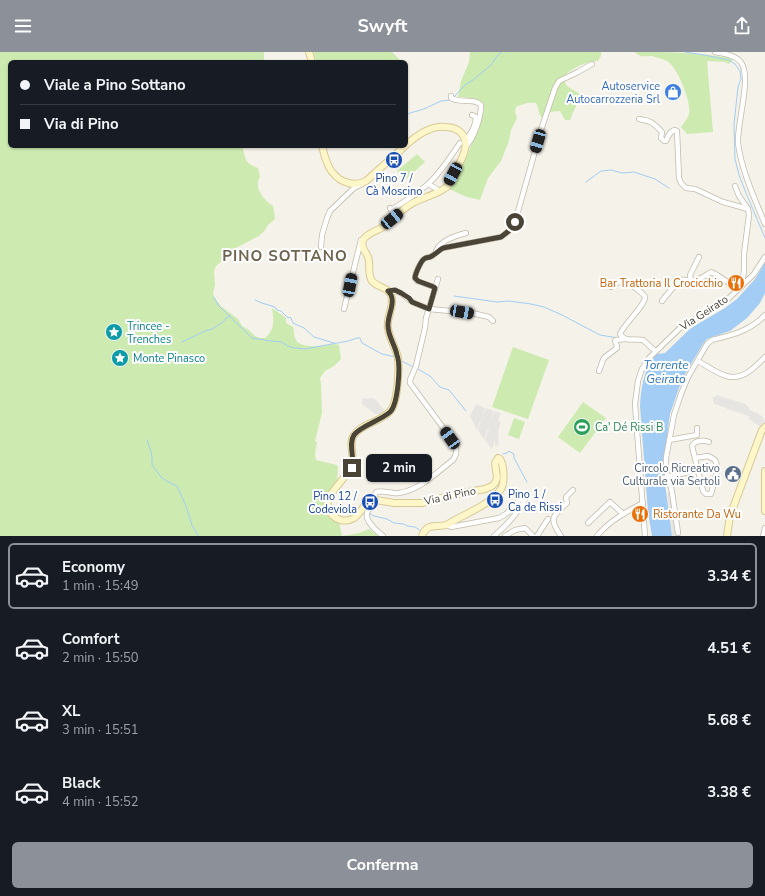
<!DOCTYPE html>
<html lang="it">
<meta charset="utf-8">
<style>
body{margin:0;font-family:"Nunito Sans",sans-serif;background:#20242c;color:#f1f3f6;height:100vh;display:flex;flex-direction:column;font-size:15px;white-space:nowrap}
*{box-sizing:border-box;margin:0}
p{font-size:13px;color:#9ea1a6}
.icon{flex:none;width:22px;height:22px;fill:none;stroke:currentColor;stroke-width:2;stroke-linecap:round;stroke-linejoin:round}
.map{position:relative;height:484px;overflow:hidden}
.drawer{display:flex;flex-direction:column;background:#171b24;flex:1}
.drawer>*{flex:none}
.banner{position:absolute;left:8px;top:8px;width:400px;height:88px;border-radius:6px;box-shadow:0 1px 3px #0004;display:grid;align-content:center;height:88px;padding:0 12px;background:#171b24}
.end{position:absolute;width:18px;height:18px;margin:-9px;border:5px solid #4a4437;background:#fff;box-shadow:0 0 0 2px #fff}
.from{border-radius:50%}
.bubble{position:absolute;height:28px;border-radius:6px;background:#171b24;box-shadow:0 1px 3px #0004;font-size:13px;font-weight:700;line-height:28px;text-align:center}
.car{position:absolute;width:12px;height:24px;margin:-12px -6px;border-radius:5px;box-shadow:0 0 3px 1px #0007;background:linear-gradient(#222 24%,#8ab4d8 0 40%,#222 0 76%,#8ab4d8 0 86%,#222 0)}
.banner b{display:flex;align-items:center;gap:14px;height:38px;font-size:15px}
.banner b+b{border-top:1px solid #363941}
.banner i{width:10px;height:10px;background:#f1f3f6}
ul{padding:7px 0 0;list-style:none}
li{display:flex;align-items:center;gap:12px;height:66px;margin:0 8px 6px;padding:0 4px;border:2px solid transparent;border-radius:6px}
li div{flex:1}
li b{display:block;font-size:15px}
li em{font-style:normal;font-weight:700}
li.active{border-color:#8c9099}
li>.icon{width:36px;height:36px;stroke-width:1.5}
.cta{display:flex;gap:8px;margin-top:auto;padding:8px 12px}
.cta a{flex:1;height:46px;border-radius:6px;background:#8c9099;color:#fff;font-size:16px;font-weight:700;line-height:46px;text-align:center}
header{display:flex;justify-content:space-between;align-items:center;height:52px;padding:0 12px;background:#8c9099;color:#fff;font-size:18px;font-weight:700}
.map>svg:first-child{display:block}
.green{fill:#cdebb0}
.parking{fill:#e7e5e1}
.water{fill:#a3cdf4}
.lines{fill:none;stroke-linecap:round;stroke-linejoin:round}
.stream{stroke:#a3cdf4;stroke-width:1}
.street-casing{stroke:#c1bbab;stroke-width:6}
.secondary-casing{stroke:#d7ca97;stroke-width:8}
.street{stroke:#fff;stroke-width:4.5}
.secondary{stroke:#fff6ca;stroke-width:6}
.route{stroke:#4a4437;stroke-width:5}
.labels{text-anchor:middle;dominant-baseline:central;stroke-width:4;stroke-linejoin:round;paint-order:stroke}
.shop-label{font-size:11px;fill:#366cbe;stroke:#fff;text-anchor:end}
.transit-label{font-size:11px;fill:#164399;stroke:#fff}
.food-label{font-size:11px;fill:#c56008;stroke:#fff;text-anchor:end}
.street-label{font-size:11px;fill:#4a4437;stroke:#fff}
.culture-label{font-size:11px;fill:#0d838f;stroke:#fff;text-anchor:start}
.leisure-label{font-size:11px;fill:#27864d;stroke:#fff;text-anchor:start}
.service-label{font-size:11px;fill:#4e5e75;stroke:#fff;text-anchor:end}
.water-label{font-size:12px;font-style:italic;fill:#2a74bc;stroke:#fff}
.district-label{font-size:15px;font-weight:bold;letter-spacing:1px;fill:#6d634e;stroke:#fff}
</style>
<header><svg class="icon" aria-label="menu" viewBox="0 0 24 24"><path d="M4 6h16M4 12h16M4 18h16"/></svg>Swyft<svg class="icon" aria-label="share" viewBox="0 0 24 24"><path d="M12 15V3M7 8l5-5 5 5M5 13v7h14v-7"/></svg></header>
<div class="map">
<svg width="765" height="484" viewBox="0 0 765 484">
<rect width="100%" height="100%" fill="#f5f2e9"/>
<!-- green -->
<g class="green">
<path d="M0 0H264V10H10V94H242C246 107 244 111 258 116L260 125C253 135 264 149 273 154L275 166 274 168 268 173 265 178 259 184 234 197 226 204 223 208 216 214 214 219 215 233 213 242 215 247 222 255 238 267 242 274 249 278 255 284 260 286H265C275 278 274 267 272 256L286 266V271L293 275C294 279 294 285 296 288 301 298 328 293 337 292L339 293 341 307 334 314 325 319 320 326 321 332 322 361 315 389 317 390 315 402 316 408 337 413 338 416 337 430 324 446V452L326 460 329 465 339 470 342 484 359 481 369 477 378 484H0Z"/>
<path d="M313 0H392L402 10C394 10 386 11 379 10 370 9 370 6 360 10H317Z"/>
<path d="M470 0H601V4L598 9C586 9 573 16 564 24 564 37 573 36 581 43 578 51 573 59 570 68H565L560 59 549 60 543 65H541C538 60 539 56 536 51 529 50 522 52 516 55L515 60 517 66 511 78 509 89 501 109 488 126 480 148 467 145 449 137 465 109 484 59C483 44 469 46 458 45L461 29 469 10Z"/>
<path d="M635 0C666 0 704 0 733 7L729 12 725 10 707 9 713 80 687 82 681 75C684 71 688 66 689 62 692 51 677 14 667 9 663 7 656 5 652 4 644 4 641 6 635 0Z"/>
<path d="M417 102 425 110 405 128 397 119Z"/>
<path d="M513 295 549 308 528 367 492 355Z"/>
<path d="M583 350 606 366 580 401 558 385Z"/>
<path d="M514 366 525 370 519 387 508 383Z"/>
</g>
<!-- parking -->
<g class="parking">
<path d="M717 343 745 352 748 354 749 357 755 361V360L762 364 765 370 763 374H759L749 367V364L727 357V356L714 352 713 349V346Z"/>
<path d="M374 346 385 359 380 362H376L374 361 362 352V347Z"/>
<path d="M476 352 485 356 483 365 486 356 494 359 490 372 495 359 501 361 498 369 501 370 498 379 499 393 495 394V388L492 397 485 388 489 377H488L484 388 478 378 481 369H480L477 378 470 364Z"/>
<path d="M667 440 674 441 676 454 675 456 681 484H672Z"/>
</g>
<!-- water -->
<path class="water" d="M765 211V241L760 251 747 266 730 279 712 285 707 287 703 292 684 324 679 336 670 362 664 407V424L672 484H652L648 460 640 354C641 335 644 317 656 302L665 301 691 276 725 256 737 247 755 227Z"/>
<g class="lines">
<!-- stream -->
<g class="stream">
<path d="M685 0 704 3 729 8 735 12 740 19 741 27 738 35 734 72 735 107 739 123 746 141 765 186"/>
<path d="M453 46 465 33 473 28 491 13 497 4 502 0"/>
<path d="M406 64 410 61 424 57 441 49 451 48"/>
<path d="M586 130 601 119 611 118 622 121 634 120 655 127 669 136"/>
<path d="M454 244 497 250 509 249 531 252 544 255 562 263 600 283 618 286"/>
<path d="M214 245 218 253 252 286 271 289 281 290 288 294 294 296 305 297 348 289 357 286H360L362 291 382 302 396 305"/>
<path d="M255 248 262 251 275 255 277 258 281 259 287 265 291 266 293 271 304 276 314 285 334 291"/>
<path d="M182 290 205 279 212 277 220 272 225 268 226 266 230 264"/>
<path d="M400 308 413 315"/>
<path d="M416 316 430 324 440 335 449 338 466 359"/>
<path d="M147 388C150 397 153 403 152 413L162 426 168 430 177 434 186 454 192 473 198 484"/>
<path d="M503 402 507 401 509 399 514 402V406L527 430"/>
<path d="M369 461 374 464 387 467 394 471 404 472 407 474 415 475 421 479"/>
</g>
<!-- street casing -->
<g class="street-casing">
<g id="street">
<path d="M715 0C725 2 737 3 742 12 751 29 737 70 738 91 741 117 755 148 765 172"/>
<path d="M451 44V46C461 52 473 45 481 53 481 66 474 87 465 95"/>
<path d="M639 67C652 69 653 71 662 80L661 86 664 89H666C668 84 670 79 675 78L677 79 679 126 681 131 686 136 695 137 723 150 748 157"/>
<path d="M465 89C470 83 476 73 476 65L472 63"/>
<path d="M428 132 440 139"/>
<path d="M735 134 739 144 748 157 749 163 744 202V218L742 234"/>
<path d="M390 156 391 158C404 150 416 142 427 133 440 122 450 105 460 91"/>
<path d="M321 195 322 183 327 166 330 159 354 136 362 132"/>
<path d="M436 199C441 188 455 184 466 181"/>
<path d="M691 228 690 223 699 205"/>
<path d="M611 235C617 231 621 227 628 231 632 233 644 242 645 245 645 254 623 273 620 282 626 291 634 286 643 288L655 299"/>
<path d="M435 237 438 227"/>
<path d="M388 239H395L401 241 412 250 429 257 472 261 489 265 493 269"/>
<path d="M662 249 679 228C685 227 690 229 696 228 701 227 706 223 711 220L717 223 738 237"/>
<path d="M344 257 361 188"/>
<path d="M698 309C716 319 731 334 751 318 756 314 761 309 765 305"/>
<path d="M599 319 603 308 605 305 617 296V294L615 289 616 288 625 287"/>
<path d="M669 388 697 383V376"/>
<path d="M695 406 708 404 712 406 715 408 718 416 711 442H706L703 439 692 394C695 388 704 388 709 390"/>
<path d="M641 432 655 428 697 418"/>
<path d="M588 471 610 450 623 462"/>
<path d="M447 473 451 475 499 466 506 462 522 445H525V447C519 460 505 475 494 484"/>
<path d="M678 481 672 440 666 417V406L668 395 674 363 681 342 688 325 707 292 712 288C732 283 750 279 765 263"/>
<path d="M383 484C377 479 365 470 367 461 368 457 371 455 372 452 374 448 374 444 376 440 384 438 391 442 399 441 420 438 436 421 453 408 459 399 456 394 450 385L410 331V328L416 314 425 276 426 266 435 237 434 235 417 229 415 226C415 222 421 207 426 206 428 205 430 205 432 204 436 201 439 198 443 196L501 185 510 178 515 170 541 78 555 36 559 29 578 20 592 12"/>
<path d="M505 484 515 478 525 476 533 484"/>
<path d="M537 484 548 467"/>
<path d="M561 484C548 466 553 464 567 451L566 445 573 438"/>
<path d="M597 484C609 469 626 460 643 451"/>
<path d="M645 484 635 352 638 329 642 317 649 306 680 276 728 247 754 222 765 205"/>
<path d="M763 484 765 476"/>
</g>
</g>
<!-- secondary casing -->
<g class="secondary-casing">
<g id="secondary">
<path d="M309 0 312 10"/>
<path d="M406 93C417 83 431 73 446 75 454 75 463 79 465 88 468 100 458 113 452 124 451 127 449 132 447 135 445 136 443 137 442 138 432 144 421 146 411 152 401 158 393 168 383 175 377 179 367 181 363 188 360 195 366 200 368 205 371 213 367 222 372 229 377 235 389 236 391 243 395 254 386 265 388 276 389 285 394 293 397 302 400 312 398 349 391 358 382 370 362 371 354 383 347 392 357 406 350 418L330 443C321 459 339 475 354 466 360 462 364 454 368 448L370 447 394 451H423L452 443 485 437 492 434 495 431 497 426 495 411 498 406 500 407C504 413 505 431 501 437 492 451 468 461 453 469 451 470 450 471 448 472 438 477 427 469 422 484"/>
<path d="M322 94C324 102 327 115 333 121 341 131 355 135 366 129L405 94"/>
<path d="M765 419V459"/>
<path d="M727 484 730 464 762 378 765 375"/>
</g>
</g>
<!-- street -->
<use href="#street" class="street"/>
<!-- secondary -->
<use href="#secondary" class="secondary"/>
</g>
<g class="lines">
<!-- route -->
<path class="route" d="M352 416C355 406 348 392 354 383 360 374 380 369 390 360 398 352 401 314 397 303 395 293 388 284 388 274 387 263 398 248 388 239L395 238 401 241 409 246 412 250 429 257 435 236 434 235 418 229 415 226C415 222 421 209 424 207 426 205 428 206 430 205 435 203 439 198 443 196L501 185 510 178 515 170"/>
</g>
<!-- icons -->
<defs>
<g id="shop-disc" transform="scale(0.9)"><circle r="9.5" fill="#3f7fe0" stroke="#fff"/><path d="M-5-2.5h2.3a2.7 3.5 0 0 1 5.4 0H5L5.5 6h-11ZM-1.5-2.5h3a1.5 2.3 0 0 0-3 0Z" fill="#fff"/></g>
<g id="bus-disc" transform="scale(0.9)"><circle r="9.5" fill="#1a4fb4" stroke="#fff"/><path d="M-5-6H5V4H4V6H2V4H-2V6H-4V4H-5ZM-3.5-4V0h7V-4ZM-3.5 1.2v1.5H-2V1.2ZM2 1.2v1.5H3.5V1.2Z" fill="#fff"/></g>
<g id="restaurant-disc" transform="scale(0.9)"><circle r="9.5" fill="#e8710a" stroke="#fff"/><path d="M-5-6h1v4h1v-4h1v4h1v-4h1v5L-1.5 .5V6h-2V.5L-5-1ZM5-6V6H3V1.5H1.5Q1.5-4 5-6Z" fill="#fff"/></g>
<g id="sight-disc" transform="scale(0.9)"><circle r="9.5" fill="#0f9aa8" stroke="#fff"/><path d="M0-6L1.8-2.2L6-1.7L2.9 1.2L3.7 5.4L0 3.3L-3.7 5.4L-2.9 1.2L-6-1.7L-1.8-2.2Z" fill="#fff"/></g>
<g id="stadium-disc" transform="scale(0.9)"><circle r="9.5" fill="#2e9e5b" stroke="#fff"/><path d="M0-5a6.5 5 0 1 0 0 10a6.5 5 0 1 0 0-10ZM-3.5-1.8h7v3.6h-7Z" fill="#fff"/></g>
<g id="civic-disc" transform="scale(0.9)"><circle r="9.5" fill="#5c6f8a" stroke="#fff"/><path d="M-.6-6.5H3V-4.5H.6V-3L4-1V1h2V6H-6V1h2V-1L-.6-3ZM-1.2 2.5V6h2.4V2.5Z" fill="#fff"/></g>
</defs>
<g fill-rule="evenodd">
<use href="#shop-disc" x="673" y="40"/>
<use href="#bus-disc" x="394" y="108"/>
<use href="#restaurant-disc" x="736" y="231"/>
<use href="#sight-disc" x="114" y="280"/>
<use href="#sight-disc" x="120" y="306"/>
<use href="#stadium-disc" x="582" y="375"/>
<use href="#civic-disc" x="733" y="422"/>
<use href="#bus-disc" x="495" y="448"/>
<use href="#bus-disc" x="370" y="450"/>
<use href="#restaurant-disc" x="640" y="462"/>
</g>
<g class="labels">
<!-- shop labels -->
<g class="shop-label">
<text x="660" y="34">Autoservice<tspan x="660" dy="13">Autocarrozzeria Srl</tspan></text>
</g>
<!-- transit labels -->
<g class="transit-label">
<text x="394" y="126">Pino 7 /<tspan x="394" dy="13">Cà Moscino</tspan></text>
<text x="508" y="442" text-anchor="start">Pino 1 /<tspan x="508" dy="13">Ca de Rissi</tspan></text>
<text x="357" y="444" text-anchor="end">Pino 12 /<tspan x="357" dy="13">Codeviola</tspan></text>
</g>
<!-- food labels -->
<g class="food-label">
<text x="723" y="231">Bar Trattoria Il Crocicchio</text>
<text x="653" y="462" text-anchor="start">Ristorante Da Wu</text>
</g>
<!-- street labels -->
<g class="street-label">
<text transform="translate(704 261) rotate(-33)">Via Geirato</text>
<text transform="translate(450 444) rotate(-12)">Via di Pino</text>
</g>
<!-- culture labels -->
<g class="culture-label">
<text x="127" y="274">Trincee -<tspan x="127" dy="13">Trenches</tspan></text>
<text x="133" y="306">Monte Pinasco</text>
</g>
<!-- leisure labels -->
<g class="leisure-label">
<text x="595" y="375">Ca' Dé Rissi B</text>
</g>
<!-- service labels -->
<g class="service-label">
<text x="720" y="416">Circolo Ricreativo<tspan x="720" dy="13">Culturale via Sertoli</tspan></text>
</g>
<!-- water labels -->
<g class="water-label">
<text x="666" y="313">Torrente<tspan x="666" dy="14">Geirato</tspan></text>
</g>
<!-- district labels -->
<g class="district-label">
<text x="285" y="204">PINO SOTTANO</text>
</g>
</g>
</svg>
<i class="end from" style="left:515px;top:170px"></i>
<i class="end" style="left:352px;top:416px"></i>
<div class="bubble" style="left:366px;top:402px;width:66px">2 min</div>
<i class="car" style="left:538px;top:89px;rotate:196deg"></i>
<i class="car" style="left:453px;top:122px;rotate:208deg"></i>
<i class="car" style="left:392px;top:167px;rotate:51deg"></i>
<i class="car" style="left:350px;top:233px;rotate:11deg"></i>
<i class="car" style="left:462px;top:260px;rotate:100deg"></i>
<i class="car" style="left:450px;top:386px;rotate:325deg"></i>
<div class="banner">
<b><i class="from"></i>Viale a Pino Sottano</b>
<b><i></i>Via di Pino</b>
</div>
</div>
<section class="drawer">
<ul>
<li class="active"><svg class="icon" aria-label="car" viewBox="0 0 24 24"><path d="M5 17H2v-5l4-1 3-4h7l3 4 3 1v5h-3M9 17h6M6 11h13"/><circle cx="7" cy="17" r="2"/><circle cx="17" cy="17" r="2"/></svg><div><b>Economy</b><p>1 min · 15:49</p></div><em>3.34 €</em></li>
<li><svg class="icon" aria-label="car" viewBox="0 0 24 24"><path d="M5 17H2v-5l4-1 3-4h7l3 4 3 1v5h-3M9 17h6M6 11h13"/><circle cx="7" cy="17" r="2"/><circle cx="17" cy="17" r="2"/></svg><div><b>Comfort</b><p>2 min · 15:50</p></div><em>4.51 €</em></li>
<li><svg class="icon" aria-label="car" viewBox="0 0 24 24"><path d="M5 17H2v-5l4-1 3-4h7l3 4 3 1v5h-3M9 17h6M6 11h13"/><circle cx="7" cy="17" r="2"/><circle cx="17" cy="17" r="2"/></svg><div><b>XL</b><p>3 min · 15:51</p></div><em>5.68 €</em></li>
<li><svg class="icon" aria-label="car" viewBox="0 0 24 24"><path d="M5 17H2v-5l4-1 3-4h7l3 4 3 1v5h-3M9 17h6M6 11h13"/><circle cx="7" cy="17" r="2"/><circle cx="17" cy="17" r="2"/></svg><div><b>Black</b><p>4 min · 15:52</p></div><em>3.38 €</em></li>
</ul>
<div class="cta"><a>Conferma</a></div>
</section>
